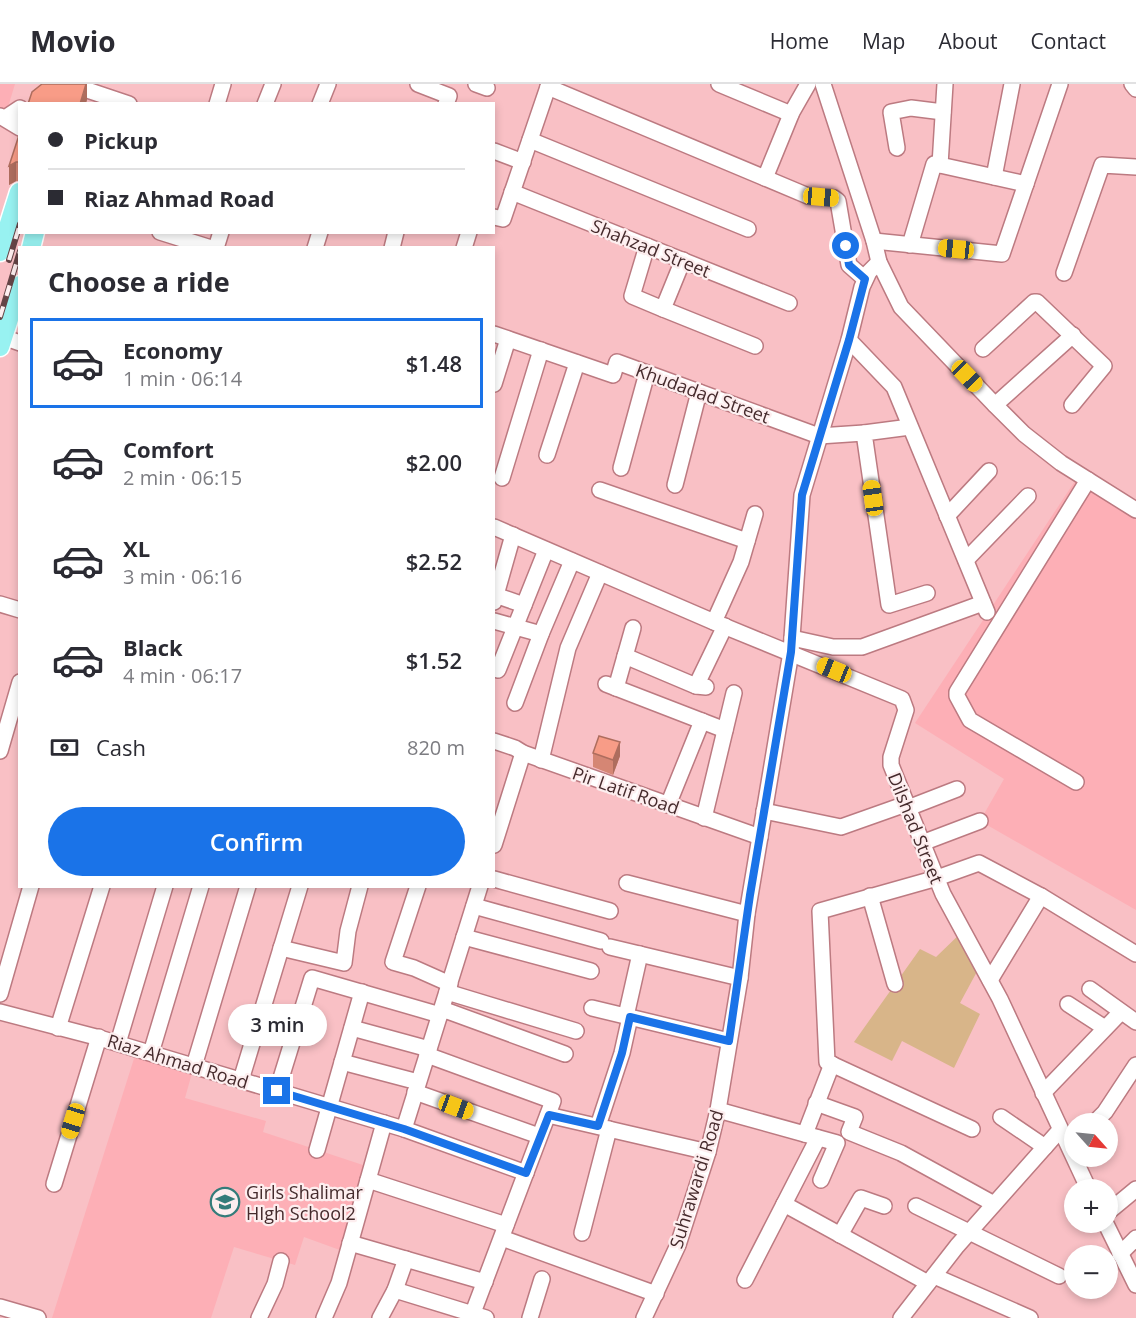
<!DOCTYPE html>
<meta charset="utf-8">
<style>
body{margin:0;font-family:"Open Sans",sans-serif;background:#f2f2f3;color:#2b2b33;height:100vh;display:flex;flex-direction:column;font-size:22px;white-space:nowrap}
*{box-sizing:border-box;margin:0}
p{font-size:20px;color:#7c7c81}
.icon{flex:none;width:33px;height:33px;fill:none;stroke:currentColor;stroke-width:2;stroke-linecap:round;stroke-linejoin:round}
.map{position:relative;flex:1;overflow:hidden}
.side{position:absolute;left:18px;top:162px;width:477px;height:642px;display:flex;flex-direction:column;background:#fff;border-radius:0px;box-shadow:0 3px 9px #0003}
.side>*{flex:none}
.guide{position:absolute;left:18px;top:18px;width:477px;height:132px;border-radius:0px;box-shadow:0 3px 9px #0003;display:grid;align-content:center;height:132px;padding:0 30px;background:#fff}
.needle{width:39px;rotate:117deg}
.fabs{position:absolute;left:1064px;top:1029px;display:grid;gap:12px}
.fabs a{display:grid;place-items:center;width:54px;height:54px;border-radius:50%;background:#fff;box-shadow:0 3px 9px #0003;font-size:30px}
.end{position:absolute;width:27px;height:27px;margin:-14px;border:8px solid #1a73e8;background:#fff;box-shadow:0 0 0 3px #fff}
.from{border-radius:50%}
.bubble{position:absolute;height:42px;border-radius:21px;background:#fff;box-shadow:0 3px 9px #0003;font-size:20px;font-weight:600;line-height:42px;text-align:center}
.car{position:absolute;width:18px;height:36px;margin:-18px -9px;border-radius:8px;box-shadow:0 0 4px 2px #0007;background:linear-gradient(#f5c518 24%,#345 0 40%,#f5c518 0 76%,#345 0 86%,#f5c518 0)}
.guide b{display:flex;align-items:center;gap:21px;height:57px;font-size:22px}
.guide b+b{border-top:2px solid #e1e1e2}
.guide i{width:15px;height:15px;background:#2b2b33}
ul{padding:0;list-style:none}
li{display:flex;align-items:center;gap:18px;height:90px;margin:0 12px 9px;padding:0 18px;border:3px solid transparent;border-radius:0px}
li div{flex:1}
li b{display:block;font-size:22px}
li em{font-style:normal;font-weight:600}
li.active{border-color:#1a73e8}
li>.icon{width:54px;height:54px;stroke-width:1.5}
h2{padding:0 30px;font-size:27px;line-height:72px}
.pay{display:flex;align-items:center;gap:15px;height:66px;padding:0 30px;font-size:22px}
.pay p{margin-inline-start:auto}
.primary-button{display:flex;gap:12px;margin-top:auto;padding:12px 30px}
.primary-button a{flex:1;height:69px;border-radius:36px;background:#1a73e8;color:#fff;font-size:24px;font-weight:600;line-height:69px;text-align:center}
header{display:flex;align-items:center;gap:36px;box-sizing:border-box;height:84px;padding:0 30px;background:#fff;border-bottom:2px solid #e1e1e2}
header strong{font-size:28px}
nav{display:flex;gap:33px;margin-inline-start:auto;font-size:21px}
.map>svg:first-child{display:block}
.built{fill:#fdafb6}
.green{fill:#d8b589}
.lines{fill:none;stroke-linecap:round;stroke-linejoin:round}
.minor-casing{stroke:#bc7a81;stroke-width:18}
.major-casing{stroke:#fff;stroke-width:21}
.minor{stroke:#fff;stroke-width:15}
.major{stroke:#98f2f1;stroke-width:18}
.rail-casing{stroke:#644446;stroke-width:6}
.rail{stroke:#fdeeef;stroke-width:4;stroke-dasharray:11;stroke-linecap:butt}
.wall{fill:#d58674}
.shaded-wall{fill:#ae6d5e}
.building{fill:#f89c87;stroke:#ae6d5e;stroke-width:1.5}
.route{stroke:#1a73e8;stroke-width:8}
.labels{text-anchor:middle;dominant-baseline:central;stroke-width:4.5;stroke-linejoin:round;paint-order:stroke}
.street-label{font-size:18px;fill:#452a2c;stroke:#fdeeef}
.poi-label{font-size:18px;fill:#452a2c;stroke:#fdeeef;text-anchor:start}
</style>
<header>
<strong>Movio</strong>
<nav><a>Home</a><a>Map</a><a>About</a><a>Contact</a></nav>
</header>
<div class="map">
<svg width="1136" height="1234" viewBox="0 0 1136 1234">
<rect width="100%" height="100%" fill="#f9c0c5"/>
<!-- built -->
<g class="built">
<path d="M0 0H15L5 33 0 32Z"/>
<path d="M1079 391 1136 424V826L980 737 1004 695 915 639Z"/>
<path d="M137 965 194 982 185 1014 266 1037 263 1048 369 1083 348 1169 304 1153 295 1181 234 1163 211 1234H52Z"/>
</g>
<!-- green -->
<path class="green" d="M963 847 980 882 960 919 980 930 954 984 902 957 892 977 854 958 920 865 936 873Z"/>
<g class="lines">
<!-- minor casing -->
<g class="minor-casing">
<g id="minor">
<path d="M418 0 449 12 446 20"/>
<path d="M476 0 487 4"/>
<path d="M719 0 791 30"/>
<path d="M823 0 874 157 879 178 901 223 995 321 1024 350 1061 379 1136 426"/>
<path d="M945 0 940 81 1026 100"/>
<path d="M1132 0 1136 5"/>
<path d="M548 3 808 112 834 114 838 117 849 181 865 195"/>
<path d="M90 7 129 20"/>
<path d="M217 20 223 0"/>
<path d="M265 20 273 0"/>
<path d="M320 20 328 0"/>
<path d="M0 32 20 44"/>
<path d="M5 34 20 24"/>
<path d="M530 56 748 145"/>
<path d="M897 64 891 28 911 24 943 28"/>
<path d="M494 67 523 78"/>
<path d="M994 93 1012 0"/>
<path d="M765 94 792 28 808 0"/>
<path d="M512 108 789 219"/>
<path d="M494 133 503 135 549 0"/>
<path d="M160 148 211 164"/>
<path d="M874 157 1002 170 1060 0"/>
<path d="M910 161 934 80 940 81"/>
<path d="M647 162 632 212 663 225"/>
<path d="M216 164 221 148"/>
<path d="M315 164 320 148"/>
<path d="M392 164 396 148"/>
<path d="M464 164 469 148"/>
<path d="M683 176 663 225 755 262"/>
<path d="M1064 189 1102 81 1136 83"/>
<path d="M494 250 613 291 617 278 819 352 864 349"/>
<path d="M3 253 20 259"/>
<path d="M849 256 894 303 987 528"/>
<path d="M983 265 1034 218H1037L1104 282 1072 321"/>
<path d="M494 300 508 255"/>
<path d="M995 321 1073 251"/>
<path d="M910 343 864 349 889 521 927 509"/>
<path d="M547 371 577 279"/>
<path d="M621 384 647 289"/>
<path d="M502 394 541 266"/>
<path d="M675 401 699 308"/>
<path d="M600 406 747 457"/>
<path d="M947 432 989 387"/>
<path d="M494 443 714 538 902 615 906 626 891 673V681L895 691 943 810 1000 915 1089 1106"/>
<path d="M966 476 1028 412"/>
<path d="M495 511 524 521"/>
<path d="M494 518 513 451"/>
<path d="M0 520 20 526"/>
<path d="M494 537 541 550"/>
<path d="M714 538 741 478 755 430"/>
<path d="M792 554 833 563H862L983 519"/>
<path d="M625 572 696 602 706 603"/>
<path d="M494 585 498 586 546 466"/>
<path d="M606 600 725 646"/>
<path d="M696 602 725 542"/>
<path d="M616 604 633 544"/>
<path d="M515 619 541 550 572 477"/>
<path d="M494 657 515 664 523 669 760 753"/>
<path d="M0 667 20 598"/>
<path d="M541 676 568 564 600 489"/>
<path d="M1076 698 970 636 957 612V608L1088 396"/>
<path d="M668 721 702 637"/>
<path d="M908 724 957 705"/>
<path d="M764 727 841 743 906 720"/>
<path d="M704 734 734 609"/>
<path d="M922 759 980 737"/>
<path d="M494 761 523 669"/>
<path d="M494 795 610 827"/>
<path d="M627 799 747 830"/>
<path d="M418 802 393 878 414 884 450 900"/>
<path d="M870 812 895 900"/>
<path d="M474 822 601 857"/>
<path d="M464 853 591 887"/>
<path d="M610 863 740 894"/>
<path d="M281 864 344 879 348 847 360 802"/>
<path d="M990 896 1041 812"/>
<path d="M1090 905 1136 938"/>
<path d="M447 908 576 947"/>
<path d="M0 910 31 802"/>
<path d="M1068 920 1105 944"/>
<path d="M592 924 729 957"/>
<path d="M442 925 565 970"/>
<path d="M0 928 96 953 404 1045 526 1089"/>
<path d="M626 932 640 870"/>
<path d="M58 944 102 802"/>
<path d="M352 944 429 965"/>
<path d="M118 959 165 802"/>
<path d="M151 969 201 802"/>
<path d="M427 971 553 1017 471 1234"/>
<path d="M342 978 418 998"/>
<path d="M194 982 248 802"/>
<path d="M241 996 300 802"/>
<path d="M277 1007 312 894 440 931"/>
<path d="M415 1008 539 1052"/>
<path d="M1043 1009 1121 928"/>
<path d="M816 1019 855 1033 849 1048 901 1069 994 1120"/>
<path d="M718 1026 837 1059 821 1096"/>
<path d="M548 1031 708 1068"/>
<path d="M1001 1033 1045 1063"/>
<path d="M1093 1040 1105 1028 1136 981"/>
<path d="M598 1042 622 969 630 933"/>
<path d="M404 1045 480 802"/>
<path d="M972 1045 827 978 820 827 937 794 979 779 1041 812 1136 870"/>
<path d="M805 1050 832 980"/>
<path d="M317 1066 362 908"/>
<path d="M368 1096 506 1141"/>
<path d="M54 1100 99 953"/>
<path d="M784 1120 928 1199"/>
<path d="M916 1122 1059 1192"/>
<path d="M1107 1129 1136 1105"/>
<path d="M1105 1138 1136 1201"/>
<path d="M582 1149 609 1045"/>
<path d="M840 1151 861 1114 884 1122"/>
<path d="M502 1154 656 1210"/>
<path d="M350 1159 485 1198"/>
<path d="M1120 1170 1136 1154"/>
<path d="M934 1192 1030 1234"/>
<path d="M745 1196 818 1054"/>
<path d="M395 1206 486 1234"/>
<path d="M0 1223 38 1234"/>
<path d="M259 1234 275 1200 281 1177"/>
<path d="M324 1234 339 1199 384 1039"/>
<path d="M380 1234 395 1206 406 1175"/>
<path d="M530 1234 542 1195"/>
<path d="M644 1234 678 1161 708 1068 718 1026 740 894 747 830 791 568 802 411 849 256 862 203 869 188 879 178"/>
<path d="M901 1234 957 1162 1060 1046"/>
</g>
</g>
<!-- major casing -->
<g class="major-casing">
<g id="major">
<path d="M31 164 35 148"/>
<path d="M0 168 19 108"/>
<path d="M0 263 20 201"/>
</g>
</g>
<!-- minor -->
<use href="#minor" class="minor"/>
<!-- major -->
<use href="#major" class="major"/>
<!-- rail casing -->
<g class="rail-casing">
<g id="rail">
<path d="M9 176 20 140"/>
<path d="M0 233 20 167"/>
</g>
</g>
<!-- rail -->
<use href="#rail" class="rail"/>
</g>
<!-- wall -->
<g class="wall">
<path d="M20 48V97H16L9 101Z"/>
<path d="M593 669 620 672 613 691 593 683Z"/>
</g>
<!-- shaded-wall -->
<g class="shaded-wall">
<path d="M86 0H87V16L86 20H80Z"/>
<path d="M16 78V97L9 101V82Z"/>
<path d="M620 658V672L613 691V676Z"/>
</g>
<!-- building -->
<g class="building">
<path d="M42 0H86L80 20H28L32 8Z"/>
<path d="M20 48V78H16L9 82Z"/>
<path d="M599 652 620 658 613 676 593 669Z"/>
</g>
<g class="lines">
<!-- route -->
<path class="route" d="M277 1007 404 1045 526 1089 549 1031 598 1042 622 969 630 933 729 957 750 811 791 568 802 411 849 256 865 195 849 181 846 162"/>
</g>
<!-- icons -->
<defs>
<g id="school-ring" transform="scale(1.5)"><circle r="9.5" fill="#fdeeef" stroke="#337c7a" stroke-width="1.5"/><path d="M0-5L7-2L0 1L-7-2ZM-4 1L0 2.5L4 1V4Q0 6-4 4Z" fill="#337c7a"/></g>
</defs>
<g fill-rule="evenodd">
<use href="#school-ring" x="225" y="1118"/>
</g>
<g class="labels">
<!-- street labels -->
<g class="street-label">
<text transform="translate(651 164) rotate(22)">Shahzad Street</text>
<text transform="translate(703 309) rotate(20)">Khudadad Street</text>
<text transform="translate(626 706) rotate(19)">Pir Latif Road</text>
<text transform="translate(916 744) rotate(68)">Dilshad Street</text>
<text transform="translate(178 977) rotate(17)">Riaz Ahmad Road</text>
<text transform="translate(696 1095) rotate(-73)">Suhrawardi Road</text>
</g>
<!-- poi labels -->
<g class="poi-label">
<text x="246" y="1108">Girls Shalimar<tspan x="246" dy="21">HIgh School2</tspan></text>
</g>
</g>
</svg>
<div class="fabs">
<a><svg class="needle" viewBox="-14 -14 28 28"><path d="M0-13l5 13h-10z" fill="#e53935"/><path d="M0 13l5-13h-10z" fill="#7c7c81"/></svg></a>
<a>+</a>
<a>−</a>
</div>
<i class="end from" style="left:846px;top:162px"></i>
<i class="end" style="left:277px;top:1007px"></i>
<div class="bubble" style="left:228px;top:920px;width:99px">3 min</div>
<i class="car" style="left:821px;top:113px;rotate:95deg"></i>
<i class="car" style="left:956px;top:165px;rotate:276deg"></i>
<i class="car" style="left:967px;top:292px;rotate:136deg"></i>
<i class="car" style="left:873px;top:414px;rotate:352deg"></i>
<i class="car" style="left:834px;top:586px;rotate:292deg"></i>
<i class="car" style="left:456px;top:1023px;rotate:110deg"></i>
<i class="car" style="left:73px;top:1037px;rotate:197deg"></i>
<div class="guide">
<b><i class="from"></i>Pickup</b>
<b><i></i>Riaz Ahmad Road</b>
</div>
<section class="side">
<h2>Choose a ride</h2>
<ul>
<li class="active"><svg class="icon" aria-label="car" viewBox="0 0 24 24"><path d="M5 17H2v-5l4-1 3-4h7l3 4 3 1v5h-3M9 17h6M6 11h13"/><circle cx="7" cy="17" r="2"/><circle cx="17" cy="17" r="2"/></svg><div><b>Economy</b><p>1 min · 06:14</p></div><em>$1.48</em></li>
<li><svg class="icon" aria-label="car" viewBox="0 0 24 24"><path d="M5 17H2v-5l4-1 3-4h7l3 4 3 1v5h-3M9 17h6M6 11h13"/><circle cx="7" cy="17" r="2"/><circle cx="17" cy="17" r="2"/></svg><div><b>Comfort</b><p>2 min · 06:15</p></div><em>$2.00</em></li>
<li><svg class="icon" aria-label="car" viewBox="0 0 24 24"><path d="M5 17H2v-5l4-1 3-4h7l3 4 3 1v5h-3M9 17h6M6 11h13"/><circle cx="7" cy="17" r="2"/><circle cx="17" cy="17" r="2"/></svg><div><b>XL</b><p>3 min · 06:16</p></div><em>$2.52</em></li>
<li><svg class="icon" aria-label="car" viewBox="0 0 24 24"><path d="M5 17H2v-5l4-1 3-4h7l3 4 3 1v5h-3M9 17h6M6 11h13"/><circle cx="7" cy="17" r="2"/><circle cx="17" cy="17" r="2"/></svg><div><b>Black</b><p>4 min · 06:17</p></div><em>$1.52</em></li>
</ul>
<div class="pay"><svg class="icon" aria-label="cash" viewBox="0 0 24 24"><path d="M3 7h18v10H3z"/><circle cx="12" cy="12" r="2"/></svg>Cash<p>820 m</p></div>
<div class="primary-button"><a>Confirm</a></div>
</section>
</div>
